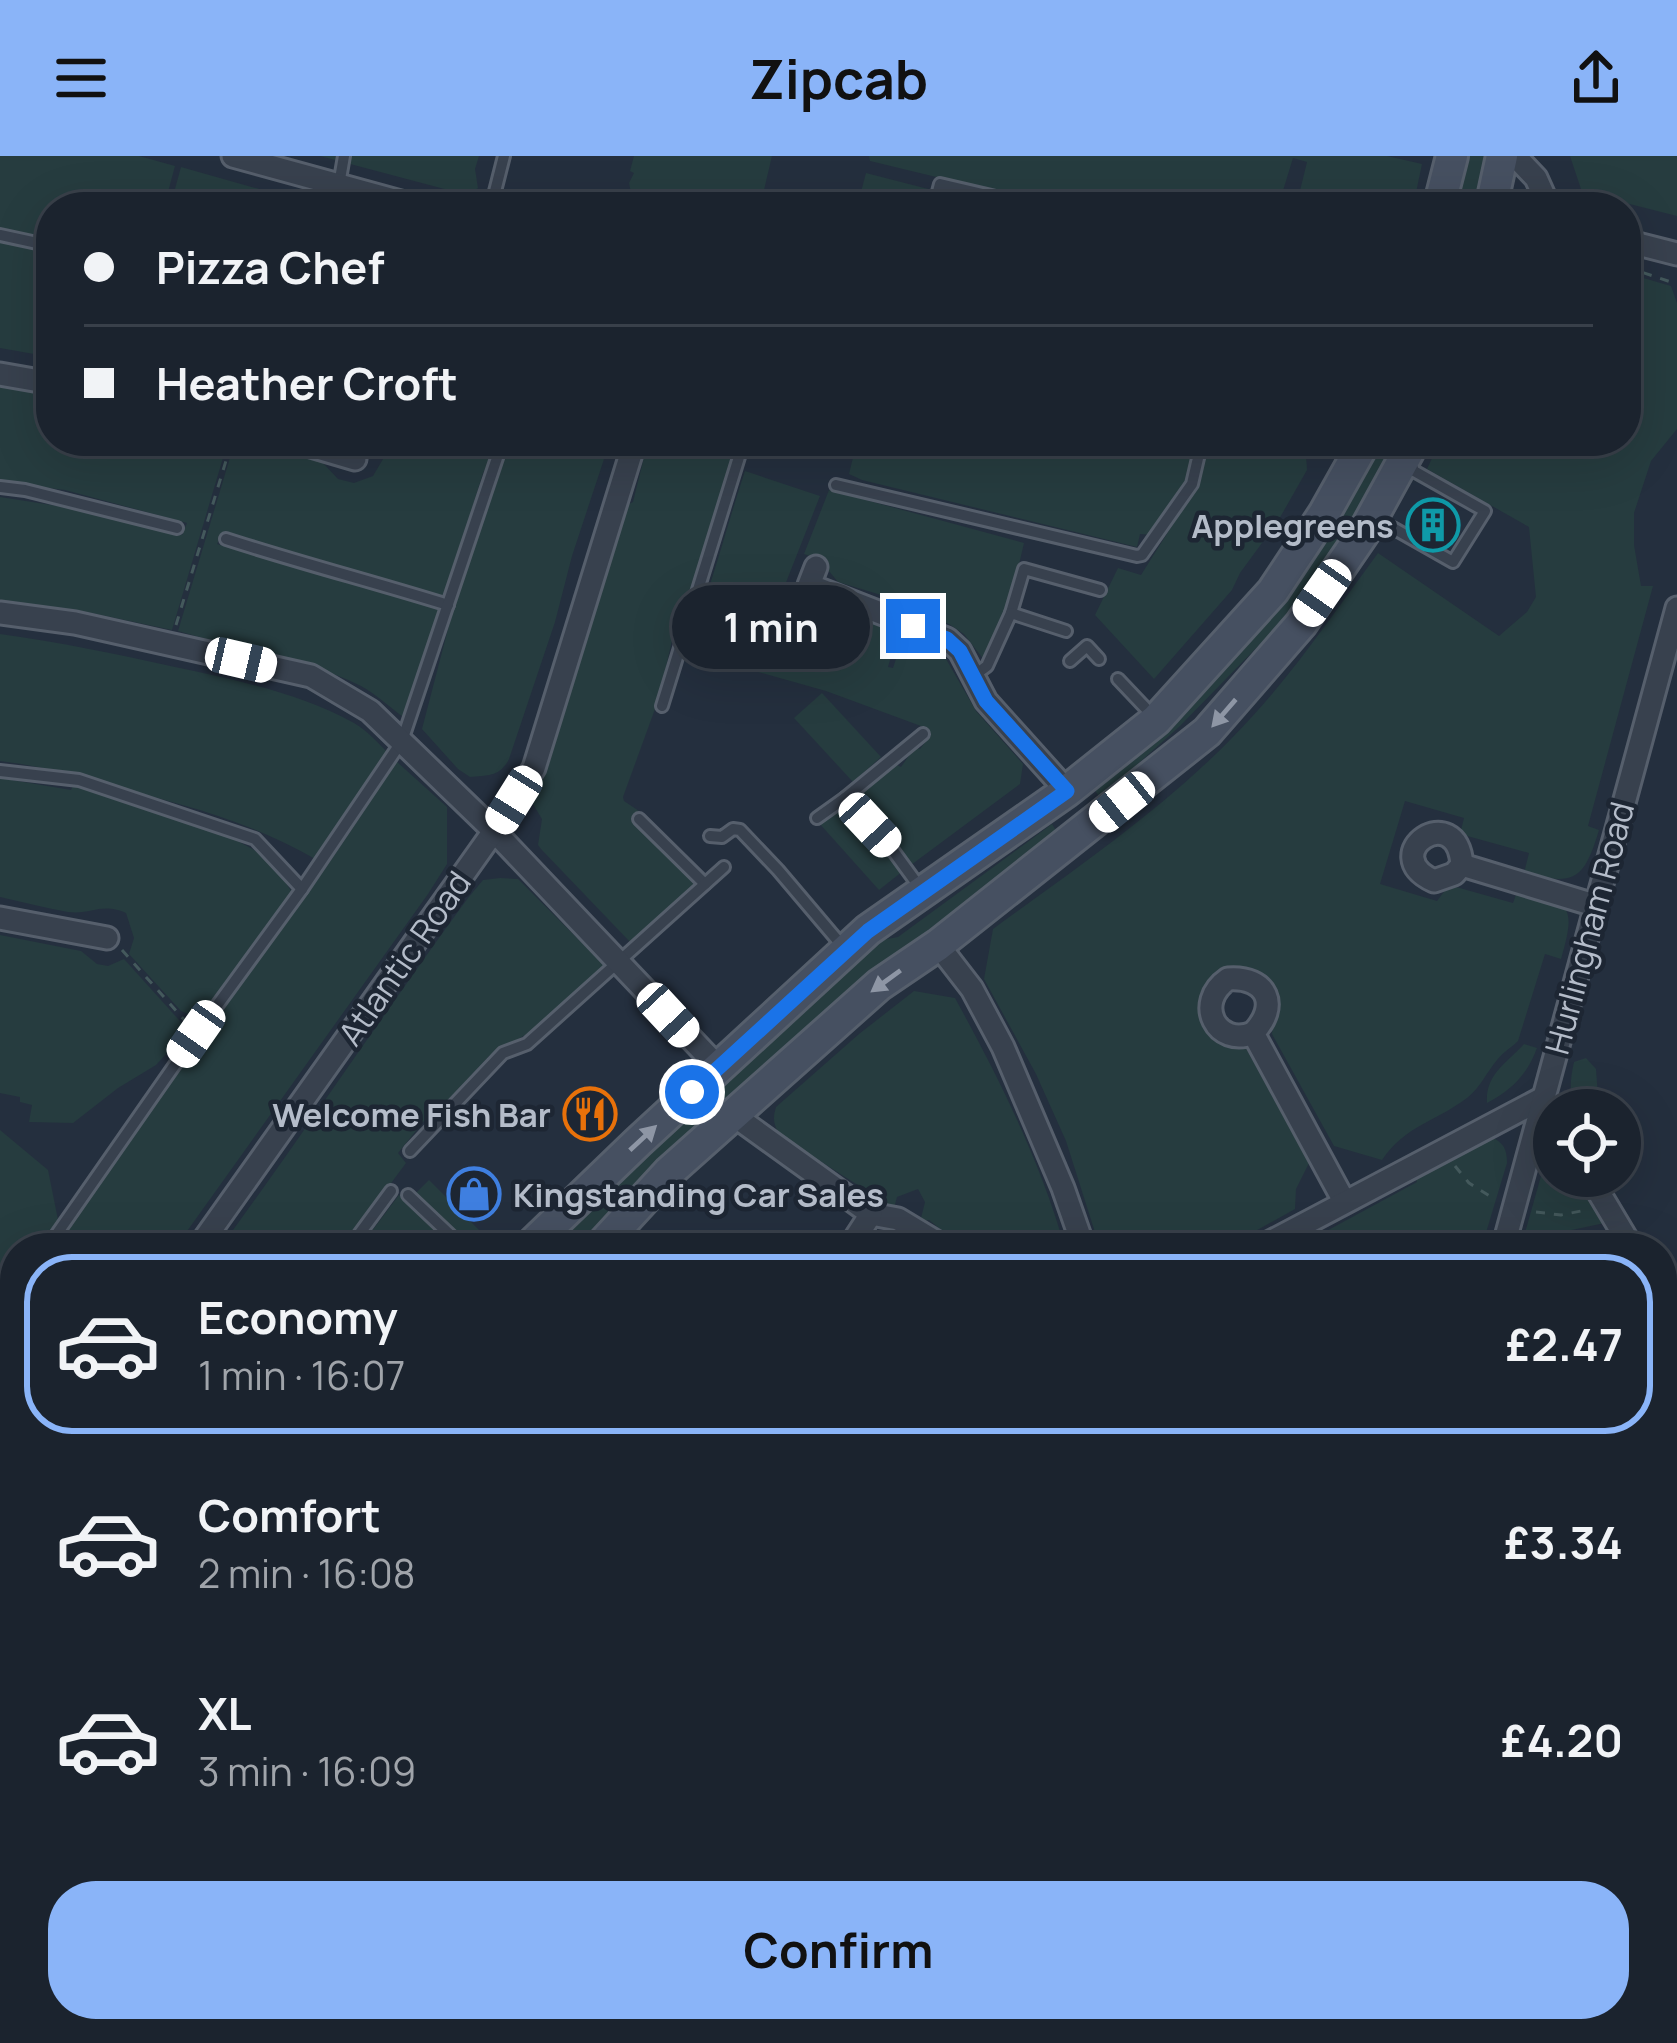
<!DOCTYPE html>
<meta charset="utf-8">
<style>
body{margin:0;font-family:Manrope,sans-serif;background:#242b36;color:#f1f3f6;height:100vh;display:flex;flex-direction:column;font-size:45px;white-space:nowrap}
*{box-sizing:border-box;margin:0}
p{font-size:39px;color:#a0a4aa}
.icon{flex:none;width:66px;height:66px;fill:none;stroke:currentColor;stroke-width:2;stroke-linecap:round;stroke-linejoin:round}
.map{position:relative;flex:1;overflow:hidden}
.panel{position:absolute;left:0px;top:1077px;width:1677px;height:810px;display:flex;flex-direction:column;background:#1b232e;border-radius:48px 48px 0 0;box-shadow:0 12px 48px #0002,0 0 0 3px #39404a}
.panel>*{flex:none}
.guide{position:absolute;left:36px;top:36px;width:1605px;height:264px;border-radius:48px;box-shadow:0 12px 48px #0002,0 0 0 3px #39404a;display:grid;align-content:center;height:264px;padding:0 48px;background:#1b232e}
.fabs{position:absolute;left:1533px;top:933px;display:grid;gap:24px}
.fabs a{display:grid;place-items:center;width:108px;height:108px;border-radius:50%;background:#1b232e;box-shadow:0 12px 48px #0002,0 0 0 3px #39404a;font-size:60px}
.end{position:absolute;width:54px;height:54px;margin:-27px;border:15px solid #1a73e8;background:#fff;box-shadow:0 0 0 6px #fff}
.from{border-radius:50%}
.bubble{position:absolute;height:84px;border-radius:42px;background:#1b232e;box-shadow:0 12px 48px #0002,0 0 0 3px #39404a;font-size:39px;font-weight:700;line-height:84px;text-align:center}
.car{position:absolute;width:36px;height:72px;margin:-36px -18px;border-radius:15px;box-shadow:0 0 9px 3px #0007;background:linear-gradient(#fff 24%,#345 0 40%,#fff 0 76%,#345 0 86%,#fff 0)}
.guide b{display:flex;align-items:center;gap:42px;height:114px;font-size:45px}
.guide b+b{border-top:3px solid #39404a}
.guide i{width:30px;height:30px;background:#f1f3f6}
ul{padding:21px 0 0;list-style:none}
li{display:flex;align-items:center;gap:36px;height:180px;margin:0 24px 18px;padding:0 24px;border:6px solid transparent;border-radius:48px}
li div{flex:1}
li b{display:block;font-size:45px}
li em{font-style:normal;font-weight:700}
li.selected{border-color:#8ab4f8}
li>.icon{width:108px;height:108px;stroke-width:1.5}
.cta{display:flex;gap:24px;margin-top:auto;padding:24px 48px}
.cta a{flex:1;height:138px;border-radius:48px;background:#8ab4f8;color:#111;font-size:48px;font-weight:700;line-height:138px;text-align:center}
header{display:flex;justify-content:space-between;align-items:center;height:156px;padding:0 48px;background:#8ab4f8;color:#111;font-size:54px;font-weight:700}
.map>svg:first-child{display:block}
.green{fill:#263c3f}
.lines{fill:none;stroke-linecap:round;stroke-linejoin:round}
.service-casing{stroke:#565f6c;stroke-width:16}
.minor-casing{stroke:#565f6c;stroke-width:27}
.secondary-casing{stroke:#565f6c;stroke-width:36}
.path{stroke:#44595c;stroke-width:3;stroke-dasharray:9 9;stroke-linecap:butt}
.service{stroke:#38414e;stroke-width:10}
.minor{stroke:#38414e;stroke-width:21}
.secondary{stroke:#465061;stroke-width:30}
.oneway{fill:#8e96a5}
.route{stroke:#1a73e8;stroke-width:15}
.labels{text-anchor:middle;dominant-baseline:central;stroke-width:9;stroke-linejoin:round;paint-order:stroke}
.poi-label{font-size:33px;font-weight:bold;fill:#b4bcc9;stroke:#1d2633;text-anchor:end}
.street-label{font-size:33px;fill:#b4bcc9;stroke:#1d2633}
</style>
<header><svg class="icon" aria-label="menu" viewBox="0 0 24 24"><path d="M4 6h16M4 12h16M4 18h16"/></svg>Zipcab<svg class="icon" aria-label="share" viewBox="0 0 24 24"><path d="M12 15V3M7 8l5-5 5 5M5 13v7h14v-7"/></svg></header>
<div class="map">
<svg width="1677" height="1887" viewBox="0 0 1677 1887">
<rect width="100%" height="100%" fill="#242f3e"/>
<!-- green -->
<g class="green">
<path d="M0 0H139L175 10 164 51H51V84L0 72Z"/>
<path d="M320 0H479L475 13 478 32 467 39Z"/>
<path d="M634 0H772L760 51H634L629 27 634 17 630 15Z"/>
<path d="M869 0H1387L1422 8 1413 51H1296L1307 6 1293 2 1278 51H1061L870 5Z"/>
<path d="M1468 0H1494L1482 51H1457Z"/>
<path d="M1570 0H1677V60L1582 36Z"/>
<path d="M181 11 323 51H170Z"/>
<path d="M866 17 936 35 932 51H857Z"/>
<path d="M0 85 51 96V201L0 192Z"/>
<path d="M1626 117 1671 130 1677 147V273L1651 305 1634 357V389L1641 430H1653L1588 670 1599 674C1584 724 1575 730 1524 717L1529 697 1460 678 1464 662 1405 645 1380 728 1437 745 1449 729 1513 747 1518 733C1570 747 1577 748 1561 803L1545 798 1518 885C1511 892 1504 895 1497 904 1486 917 1481 931 1467 942 1435 966 1406 969 1382 1004L1334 990 1272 878 1275 848 1267 828 1205 836 1247 894 1309 1007 1296 1033 1295 1053 1225 1092H1100L1066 985 1036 918 984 823 993 773C1075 713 1159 656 1230 584 1287 527 1331 461 1378 397L1499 480 1527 456 1536 441 1529 371 1427 313 1440 285H1626Z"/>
<path d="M0 228 51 237V285H228L172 474 77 454 0 445V341L58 350 182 379 187 367 65 334 0 326Z"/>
<path d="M235 285 322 306 338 323 354 327 373 320 383 303 380 285H489L492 300 483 317 444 442 241 381 223 377 217 388 316 417 372 430 416 447 424 444 442 451 407 564C392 553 377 539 361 530 304 502 239 493 178 475Z"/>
<path d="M507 285H610L572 400 555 466 509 603C500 621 488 619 470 621L458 613 422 573 454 450Z"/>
<path d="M648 285H739L679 481 673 480 659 542 623 641 624 645 639 655 632 662 656 688 694 722 693 730 632 788 541 693 538 689 542 663 530 643 540 615H547L627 349 633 346Z"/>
<path d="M857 285H1197L1185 331 1154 379 1140 378 1137 391 862 324 849 318Z"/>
<path d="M1207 285H1295L1306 298 1307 314 1278 365 1240 417 1232 434 1154 523 1095 459 1118 412 1141 419 1197 330Z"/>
<path d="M1376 285H1401L1305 442 1180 570 1100 642 1092 630 1159 572Z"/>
<path d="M745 315 820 340 752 513 728 509 690 485C712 430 726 372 745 315Z"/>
<path d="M829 334 1024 387 1010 447 984 504 964 478 949 468 878 438 838 426 819 403 804 398Z"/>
<path d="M785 444 809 454 812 451 829 450 898 476 888 511 893 512 904 479 942 496 976 555 1023 608 1020 628 911 709 854 643 895 608 901 611 915 591 920 593 926 585 924 583 929 573 826 535 758 516Z"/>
<path d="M0 478C59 486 117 498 175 511 236 524 299 537 354 567 368 575 378 587 389 598L317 704C245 662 178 648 99 626 66 617 34 609 0 605Z"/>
<path d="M822 537 881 601 853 626 794 562Z"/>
<path d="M396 605 447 651V708L428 738 175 1092H55L189 895C210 881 220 856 235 836 292 761 346 685 396 605Z"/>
<path d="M0 622 71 634 73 630C119 643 238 674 270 706 279 714 285 727 293 737L219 840 195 861 181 855 129 798 134 782 126 757C101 746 92 759 68 756 46 752 23 746 0 741Z"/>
<path d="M847 649 903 715 879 734 819 667 831 655Z"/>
<path d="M1052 668 1058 678 630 1042 581 1092H546L586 1050 882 784 898 781Z"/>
<path d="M500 722 518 723 605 810 532 875 489 900 442 951 428 960 398 997 406 1007 343 1092H220C304 977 383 858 468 742L483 724Z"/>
<path d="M0 779 81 795 97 808 108 810 124 803 188 874 156 909 118 932 73 967 29 966 32 949 20 946V941L0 937Z"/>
<path d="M914 835 955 842C999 922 1040 1004 1065 1092H964L929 1064 920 1066 925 1046 918 1033 897 1041 894 1052 782 981C774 971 772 964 776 951L859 878Z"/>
<path d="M1524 888 1537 892C1527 919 1512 934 1487 947 1485 918 1508 906 1524 888Z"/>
<path d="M1586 902 1596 913 1599 954H1575C1569 936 1570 924 1574 906Z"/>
<path d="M0 974 48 1014 58 1064 39 1092H15V1128L0 1147Z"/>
<path d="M1493 982C1504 987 1507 994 1507 1007L1485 1080 1473 1077 1466 1085 1463 1092H1295L1417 1026 1415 1020 1482 984Z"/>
<path d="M1554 1003V1020H1579L1605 1067 1543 1080 1539 1092 1521 1091 1543 1013 1550 1004Z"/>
<path d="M429 1024 491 1086 485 1092H469L419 1045 416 1037Z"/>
<path d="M399 1039 459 1092H359Z"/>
<path d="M15 1151V1317L0 1338V1171Z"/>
<path d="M15 1380V1565L0 1587V1401Z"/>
<path d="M15 1593V1761L0 1780V1615Z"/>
<path d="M59 1872H318L308 1887H47Z"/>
<path d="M362 1872H605L615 1887H352Z"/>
</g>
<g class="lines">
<!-- service casing -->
<g class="service-casing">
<g id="service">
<path d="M339 29 344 0"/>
<path d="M491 51 504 0"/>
<path d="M934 51 940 28 1038 51"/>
<path d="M0 79 51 90"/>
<path d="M836 329 1137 400 1142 399 1192 328 1202 285"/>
<path d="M0 331 25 334 177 372"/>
<path d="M1372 375 1393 372 1453 406 1485 355 1414 315 1409 302"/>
<path d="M226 383C300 407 374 426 448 449"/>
<path d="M1011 457 1024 413 1100 434"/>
<path d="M1070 505 1087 490 1099 503"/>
<path d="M972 521 987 510 1011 457 1066 475"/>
<path d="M1118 523 1154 561"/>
<path d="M662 550 744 285"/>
<path d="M0 615 79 624 255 683 302 733"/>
<path d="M845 642 894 696 921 733"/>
<path d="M817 662 845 642 923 578"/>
<path d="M639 663 705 728"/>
<path d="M710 680 722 681 733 673 740 674 778 714 844 792"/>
<path d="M410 995 503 897 527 888 724 711"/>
<path d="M408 1039 464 1092"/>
<path d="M47 1092 197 877 302 733 402 585 499 296 497 285"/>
<path d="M349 1092 391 1035"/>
<path d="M0 1160 15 1139"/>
<path d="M0 1601 15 1579"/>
</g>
</g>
<!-- minor casing -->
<g class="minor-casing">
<g id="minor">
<path d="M233 0 419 51"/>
<path d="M1515 0 1536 22 1549 51"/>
<path d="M1626 85 1677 98"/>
<path d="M0 218 51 227"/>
<path d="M294 285 355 303"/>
<path d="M816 411 809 429 947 483 960 495 986 545 1067 635"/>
<path d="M0 457 75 467 311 520 370 555 494 675 718 911"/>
<path d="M1462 709 1454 718 1434 725C1375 698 1457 642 1462 709L1594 749"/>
<path d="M0 762 107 782"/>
<path d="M938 789 972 833 1003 891 1063 1032 1084 1092"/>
<path d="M1253 877C1217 892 1193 847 1228 823 1267 820 1280 850 1253 877L1344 1045"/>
<path d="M732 958 871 1058 898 1063 946 1092"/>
<path d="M1589 1020 1632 1092"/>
<path d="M198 1092 494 675 534 612 635 285"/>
<path d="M849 1092 871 1058"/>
<path d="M1259 1092 1543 942 1554 961"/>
<path d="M1503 1092 1677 452"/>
<path d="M1662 1143 1677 1168"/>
<path d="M0 1372 15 1350"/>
<path d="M1662 1632 1677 1613"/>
<path d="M1662 1835 1677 1816"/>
<path d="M332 1887 343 1872"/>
<path d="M971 1887 989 1872"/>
<path d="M1285 1887 1289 1872"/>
<path d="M1617 1887 1630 1872"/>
</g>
</g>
<!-- secondary casing -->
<g class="secondary-casing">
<g id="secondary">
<path d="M1439 51 1452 0"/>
<path d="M1491 51 1502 0"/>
<path d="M528 1092 638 986 868 774 1067 635 1156 564 1273 435 1324 358 1365 285"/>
<path d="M599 1092 669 1016 879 829 938 789 1207 576 1301 468 1364 376 1414 285"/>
<path d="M0 1848 15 1826"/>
<path d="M16 1887 28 1872"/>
</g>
</g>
<!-- path -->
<g class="path">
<path d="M1626 111 1677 128"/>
<path d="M176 469 232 285"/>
<path d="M122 794 187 867"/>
<path d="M1455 1010 1469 1027 1493 1042"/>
<path d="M1536 1056 1561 1059 1586 1054"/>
<path d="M1320 1872H1326"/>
</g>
<!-- service -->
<use href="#service" class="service"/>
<!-- minor -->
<use href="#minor" class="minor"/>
<!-- secondary -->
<use href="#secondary" class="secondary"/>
</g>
<!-- one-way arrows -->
<defs><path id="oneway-solid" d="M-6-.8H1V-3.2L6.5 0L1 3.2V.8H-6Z" transform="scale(3)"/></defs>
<g class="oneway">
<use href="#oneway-solid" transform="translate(1224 557) rotate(131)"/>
<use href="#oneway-solid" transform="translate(886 825) rotate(144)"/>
<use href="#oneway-solid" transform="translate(643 982) rotate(-43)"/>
</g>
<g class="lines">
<!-- route -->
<path class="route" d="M692 936 868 775 1067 635 986 545 960 495 947 483 913 470"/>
</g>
<!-- icons -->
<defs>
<g id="building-ring" transform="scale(2.7)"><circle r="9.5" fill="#1d2633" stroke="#0f9aa8" stroke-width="1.5"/><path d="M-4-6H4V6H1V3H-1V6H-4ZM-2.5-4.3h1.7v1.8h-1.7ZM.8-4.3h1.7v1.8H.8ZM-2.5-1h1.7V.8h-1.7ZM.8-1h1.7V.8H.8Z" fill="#0f9aa8"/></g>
<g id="restaurant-ring" transform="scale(2.7)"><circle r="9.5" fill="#1d2633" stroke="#e8710a" stroke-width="1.5"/><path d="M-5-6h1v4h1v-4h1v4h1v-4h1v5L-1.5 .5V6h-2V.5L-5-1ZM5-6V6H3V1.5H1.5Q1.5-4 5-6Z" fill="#e8710a"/></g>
<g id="shop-ring" transform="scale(2.7)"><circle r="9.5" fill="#1d2633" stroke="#3f7fe0" stroke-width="1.5"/><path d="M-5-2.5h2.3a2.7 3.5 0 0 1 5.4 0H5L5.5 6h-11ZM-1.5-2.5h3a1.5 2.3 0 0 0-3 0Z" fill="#3f7fe0"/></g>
</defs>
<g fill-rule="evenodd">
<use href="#building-ring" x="1433" y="369"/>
<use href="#restaurant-ring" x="590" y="958"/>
<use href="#shop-ring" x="474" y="1038"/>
</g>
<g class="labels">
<!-- poi labels -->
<g class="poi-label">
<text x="1394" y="369">Applegreens</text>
<text x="551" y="958">Welcome Fish Bar</text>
<text x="513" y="1038" text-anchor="start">Kingstanding Car Sales</text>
</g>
<!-- street labels -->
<g class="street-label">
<text transform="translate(1589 772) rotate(-75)">Hurlingham Road</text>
<text transform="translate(404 802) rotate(-55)">Atlantic Road</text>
</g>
</g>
</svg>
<div class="fabs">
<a><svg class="icon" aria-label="locate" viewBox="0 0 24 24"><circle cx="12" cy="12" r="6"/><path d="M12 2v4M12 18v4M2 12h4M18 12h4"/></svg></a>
</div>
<i class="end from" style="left:692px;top:936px"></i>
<i class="end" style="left:913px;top:470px"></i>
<div class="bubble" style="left:672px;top:429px;width:198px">1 min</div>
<i class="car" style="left:1322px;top:437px;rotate:215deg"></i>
<i class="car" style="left:241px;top:504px;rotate:103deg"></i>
<i class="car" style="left:514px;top:644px;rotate:212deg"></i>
<i class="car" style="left:1122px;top:646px;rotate:231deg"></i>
<i class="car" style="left:870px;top:669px;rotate:137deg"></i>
<i class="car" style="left:668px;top:859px;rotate:137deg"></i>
<i class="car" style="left:196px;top:878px;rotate:215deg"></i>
<div class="guide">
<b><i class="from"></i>Pizza Chef</b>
<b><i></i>Heather Croft</b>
</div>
<section class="panel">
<ul>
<li class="selected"><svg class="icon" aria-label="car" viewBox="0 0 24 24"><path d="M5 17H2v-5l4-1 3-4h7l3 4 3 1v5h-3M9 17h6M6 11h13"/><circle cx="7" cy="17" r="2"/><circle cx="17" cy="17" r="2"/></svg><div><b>Economy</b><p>1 min · 16:07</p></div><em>£2.47</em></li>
<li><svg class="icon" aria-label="car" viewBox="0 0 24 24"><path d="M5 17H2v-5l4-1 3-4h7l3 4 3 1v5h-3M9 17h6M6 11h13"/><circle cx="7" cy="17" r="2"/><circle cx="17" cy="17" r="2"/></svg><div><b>Comfort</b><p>2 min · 16:08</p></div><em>£3.34</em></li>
<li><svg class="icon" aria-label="car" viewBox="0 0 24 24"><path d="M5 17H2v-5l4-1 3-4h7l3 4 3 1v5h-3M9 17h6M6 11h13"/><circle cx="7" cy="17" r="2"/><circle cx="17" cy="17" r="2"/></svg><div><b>XL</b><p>3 min · 16:09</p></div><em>£4.20</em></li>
</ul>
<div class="cta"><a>Confirm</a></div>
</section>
</div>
